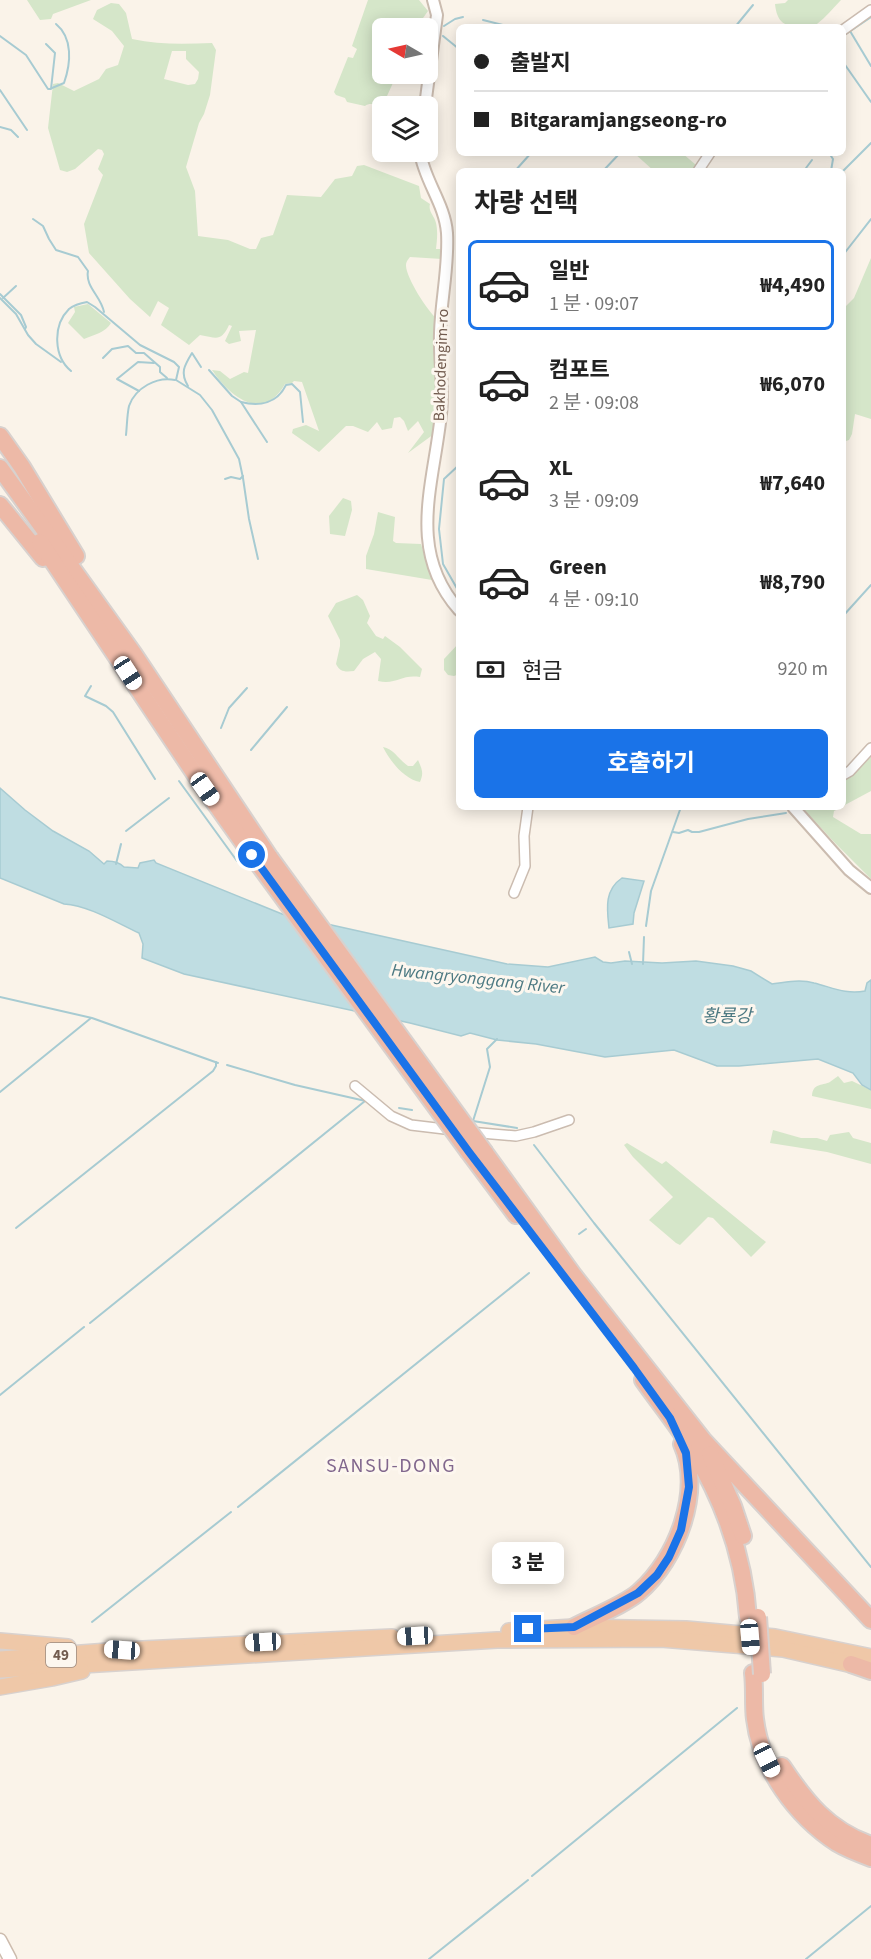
<!DOCTYPE html>
<html lang="ko">
<meta charset="utf-8">
<style>
body{margin:0;font-family:"Source Sans 3","Noto Sans KR",sans-serif;background:#f6f6f6;color:#222;height:100vh;display:flex;flex-direction:column;font-size:22px;white-space:nowrap}
*{box-sizing:border-box;margin:0}
p{font-size:20px;color:#767676}
.icon{flex:none;width:33px;height:33px;fill:none;stroke:currentColor;stroke-width:2;stroke-linecap:round;stroke-linejoin:round}
.map{position:relative;flex:1;overflow:hidden}
.panel{position:absolute;left:456px;top:168px;width:390px;height:642px;display:flex;flex-direction:column;background:#fff;border-radius:9px;box-shadow:0 3px 15px #0003}
.panel>*{flex:none}
.guide{position:absolute;left:456px;top:24px;width:390px;height:132px;border-radius:9px;box-shadow:0 3px 15px #0003;display:grid;align-content:center;height:132px;padding:0 18px;background:#fff}
.needle{width:39px;rotate:279deg}
.tools{position:absolute;left:372px;top:18px;display:grid;gap:12px}
.tools a{display:grid;place-items:center;width:66px;height:66px;border-radius:9px;background:#fff;box-shadow:0 3px 15px #0003;font-size:30px}
.end{position:absolute;width:27px;height:27px;margin:-14px;border:8px solid #1a73e8;background:#fff;box-shadow:0 0 0 3px #fff}
.from{border-radius:50%}
.bubble{position:absolute;height:42px;border-radius:9px;background:#fff;box-shadow:0 3px 15px #0003;font-size:20px;font-weight:700;line-height:42px;text-align:center}
.car{position:absolute;width:18px;height:36px;margin:-18px -9px;border-radius:8px;box-shadow:0 0 4px 2px #0007;background:linear-gradient(#fff 24%,#345 0 40%,#fff 0 76%,#345 0 86%,#fff 0)}
.guide b{display:flex;align-items:center;gap:21px;height:57px;font-size:22px}
.guide b+b{border-top:2px solid #e0e0e0}
.guide i{width:15px;height:15px;background:#222}
ul{padding:0;list-style:none}
li{display:flex;align-items:center;gap:18px;height:90px;margin:0 12px 9px;padding:0 6px;border:3px solid transparent;border-radius:9px}
li div{flex:1}
li b{display:block;font-size:22px}
li em{font-style:normal;font-weight:700}
li.active{border-color:#1a73e8}
li>.icon{width:54px;height:54px;stroke-width:1.5}
h2{padding:0 18px;font-size:27px;line-height:72px}
.pay{display:flex;align-items:center;gap:15px;height:66px;padding:0 18px;font-size:22px}
.pay p{margin-inline-start:auto}
.action{display:flex;gap:12px;margin-top:auto;padding:12px 18px}
.action a{flex:1;height:69px;border-radius:9px;background:#1a73e8;color:#fff;font-size:24px;font-weight:700;line-height:69px;text-align:center}
.map>svg:first-child{display:block}
.green{fill:#d5e6c9;fill-rule:evenodd}
.water{fill:#bfdde2;stroke:#a7cbd2;stroke-width:1.5}
.lines{fill:none;stroke-linecap:round;stroke-linejoin:round}
.stream{stroke:#a7cbd2;stroke-width:2}
.minor-casing{stroke:#cbbcb0;stroke-width:12}
.tertiary-casing{stroke:#cbbcb0;stroke-width:14}
.secondary-casing{stroke:#cdbcae;stroke-width:15}
.trunk-casing{stroke:#d8d1ce;stroke-width:18}
.motorway-casing{stroke:#d8d1ce;stroke-width:20}
.minor{stroke:#fff;stroke-width:9}
.tertiary{stroke:#fff;stroke-width:10}
.secondary{stroke:#fff;stroke-width:12}
.trunk{stroke:#efc8a8;stroke-width:15}
.motorway{stroke:#edb9a7;stroke-width:16}
.motorway-bridge-casing{stroke:#d8d1ce;stroke-width:20;stroke-linecap:butt}
.motorway-bridge{stroke:#edb9a7;stroke-width:16}
.route{stroke:#1a73e8;stroke-width:8}
.labels{text-anchor:middle;dominant-baseline:central;stroke-width:6;stroke-linejoin:round;paint-order:stroke}
.shield{fill:#fdf7ef;stroke:#9c8a7f;stroke-width:1.5}
.shield-label{font-size:15px;font-weight:bold;fill:#725c4f}
.street-label{font-size:16px;fill:#725c4f;stroke:#fdf7ef}
.water-label{font-size:18px;font-style:italic;fill:#4c7982;stroke:#fdf7ef}
.quarter-label{font-size:20px;letter-spacing:1.5px;fill:#81678d;stroke:#fdf7ef}
</style>
<div class="map">
<svg width="871" height="1959" viewBox="0 0 871 1959">
<rect width="100%" height="100%" fill="#faf3e9"/>
<!-- green -->
<g class="green">
<path d="M27 0H91L53 14 51 19 40 20Z"/>
<path d="M368 0H419L428 11 416 28H382V74H397L382 107C377 105 370 102 365 106L347 102 345 98 336 95 334 92 348 57 353 58 357 49 352 46Z"/>
<path d="M788 0H841C833 8 826 17 817 24 812 27 808 27 803 27 785 27 777 23 775 4L785 3Z"/>
<path d="M111 3 119 4 126 13 132 39C159 45 185 44 212 43L216 50 210 95 204 114 199 123 186 167 195 191 198 236 228 240 250 249H256L261 238 273 235 287 195 321 197 335 179 352 176 357 166 364 165 419 186 421 198 430 204C428 212 434 215 436 223 438 232 437 240 436 249H440L442 259 410 257C407 261 406 262 406 266 407 279 427 310 436 318L437 389 434 434 408 453 424 432 418 421 408 431 404 421 400 417 394 418 392 428 382 430 377 422 368 432 353 426H346L319 452 292 433 293 429 306 425 319 431 302 382 294 381 292 383 285 384C263 423 230 397 212 370L220 371 230 379 244 372 248 373 256 330 239 331 241 341 229 344 225 341 232 326 229 325C221 342 217 338 200 335L189 345 161 325 169 308 158 301 150 317 130 299 89 253 84 224 103 175 98 169 104 154 102 150 98 149 75 169 67 172 60 170 48 128 53 84 58 83 74 91 99 79 106 69 118 65 124 46 112 31 93 19 97 10ZM172 51H186V59L199 72 198 79 195 84 188 85 164 79Z"/>
<path d="M634 153H682L696 165 691 171H654Z"/>
<path d="M871 258V419L855 414 852 434 849 440 843 442V309L854 298Z"/>
<path d="M88 304 111 323C106 332 94 335 84 339L68 323 75 312 74 307Z"/>
<path d="M343 498 351 501 352 510 345 536 330 534 329 516Z"/>
<path d="M378 512 395 517 393 541 396 543 421 544 432 580 366 569V556L374 534Z"/>
<path d="M357 595 363 600 370 616 367 623 376 636 383 639 385 636 400 647 422 669 420 677C401 674 397 685 378 681L381 659 375 652 363 659 354 671C345 672 340 672 336 664L340 646V640L328 616 336 603Z"/>
<path d="M459 643V674L454 676 448 675 444 670V659Z"/>
<path d="M383 747C394 749 399 760 408 766H413L418 760C422 769 424 773 420 782 404 779 390 761 383 747Z"/>
<path d="M871 757V791L843 806V781L851 776Z"/>
<path d="M802 807H842L834 811 833 817 861 834H871V879L835 843Z"/>
<path d="M838 1076 844 1083 852 1081 871 1090V1109L812 1096C813 1083 821 1086 830 1082 831 1081 837 1077 838 1076Z"/>
<path d="M773 1130 801 1138H817L827 1141 830 1135 849 1132 853 1138 871 1143V1164L827 1152 770 1143Z"/>
<path d="M627 1143 662 1164 666 1161 766 1242 751 1257 713 1218 708 1217 680 1245 676 1243 649 1220 673 1197 633 1157 624 1145Z"/>
</g>
<!-- water -->
<g class="water">
<path d="M0 788 25 810 53 831 89 851 104 864 107 861C114 861 119 862 124 867L138 868 140 863 154 860 156 863 282 914 507 964 548 967 595 957 603 962 611 963 625 961 662 963 696 961 733 966 751 971 772 984C785 982 801 979 814 983 831 987 846 995 865 991L867 983 871 980V1090L862 1085 853 1073 818 1059 739 1066H717L674 1050 605 1057 536 1044 497 1040 470 1033 461 1036 410 1023 184 974 142 958 143 944 139 933C115 922 90 906 64 904L0 878Z"/>
<path d="M622 878 644 881 634 913 633 924 609 928C607 909 604 890 622 878Z"/>
</g>
<g class="lines">
<!-- stream -->
<g class="stream">
<path d="M483 20 511 27"/>
<path d="M444 26 455 19 463 17"/>
<path d="M735 27 753 5"/>
<path d="M850 31 871 66"/>
<path d="M0 36 26 55 48 89H51L55 53 46 44"/>
<path d="M443 36 459 49"/>
<path d="M843 36 871 17"/>
<path d="M843 62 871 102"/>
<path d="M52 88 64 83C71 63 73 38 56 24"/>
<path d="M0 90 27 130"/>
<path d="M0 127 11 130 18 137"/>
<path d="M829 153 833 159 831 171"/>
<path d="M789 170 790 171"/>
<path d="M515 171 531 153"/>
<path d="M603 171 620 153"/>
<path d="M810 171 806 168 812 160"/>
<path d="M843 171 871 143"/>
<path d="M33 219 43 226 49 239 56 250 78 257 88 271C85 287 101 296 104 312"/>
<path d="M843 255 871 219"/>
<path d="M0 294 21 315 26 327 25 329"/>
<path d="M0 298 16 314 28 335 36 344 61 362"/>
<path d="M3 298 16 286"/>
<path d="M103 358 112 349 128 346 136 353H144L160 367V372L167 378"/>
<path d="M209 370 232 396 241 402 267 442"/>
<path d="M71 371C54 357 52 326 69 309 74 305 81 303 87 302L95 307 140 345 174 362 179 367 176 380 200 395 212 410 239 459 243 478 249 519 258 559"/>
<path d="M188 386C180 373 184 366 192 353L201 367"/>
<path d="M139 391 117 379 138 362 154 363"/>
<path d="M241 402C260 407 277 403 286 385L292 384 300 392 303 422"/>
<path d="M126 435C127 426 127 415 129 406 135 388 157 376 175 380"/>
<path d="M459 465 444 479 439 529 443 564 459 592"/>
<path d="M225 479 231 477 240 479 243 476"/>
<path d="M843 616 871 585"/>
<path d="M91 686 85 696 106 706 113 712 155 779"/>
<path d="M221 728 229 708 247 688"/>
<path d="M251 750 287 707"/>
<path d="M179 781 237 861"/>
<path d="M126 831 169 798"/>
<path d="M673 832 679 833 688 830 692 832H699L748 819 786 813"/>
<path d="M116 864 121 844"/>
<path d="M646 926 651 891 681 807"/>
<path d="M629 952 632 964"/>
<path d="M643 964 644 937"/>
<path d="M0 997 92 1018 218 1063"/>
<path d="M497 1039 487 1049 490 1067 473 1121 517 1128"/>
<path d="M227 1065 295 1085 370 1102"/>
<path d="M0 1092 91 1018"/>
<path d="M399 1108 412 1110"/>
<path d="M534 1145 594 1223 871 1567"/>
<path d="M16 1228 213 1071 216 1066V1062"/>
<path d="M579 1234 586 1229"/>
<path d="M90 1323 365 1101"/>
<path d="M0 1395 84 1327"/>
<path d="M238 1507 529 1273"/>
<path d="M92 1622 231 1512"/>
<path d="M532 1876 737 1708"/>
<path d="M429 1959 528 1880"/>
<path d="M806 1959 871 1906"/>
</g>
<!-- minor casing -->
<g class="minor-casing">
<g id="minor">
<path d="M843 30 871 10"/>
<path d="M698 171 710 153"/>
<path d="M843 775 850 771 871 748"/>
<path d="M514 893 525 866 524 836 528 807"/>
<path d="M355 1086 391 1116 411 1125 453 1130"/>
<path d="M469 1132 516 1136 534 1132 569 1120"/>
</g>
</g>
<!-- tertiary casing -->
<g class="tertiary-casing">
<g id="tertiary">
<path d="M425 106 437 15 433 0"/>
<path d="M420 152C424 180 445 204 447 233 449 266 441 299 440 333 439 360 444 387 441 414 434 484 406 550 459 610"/>
<path d="M793 807 849 870 871 888"/>
</g>
</g>
<!-- secondary casing -->
<g class="secondary-casing">
<path id="secondary" d="M0 1940 10 1959"/>
</g>
<!-- trunk casing -->
<g class="trunk-casing">
<g id="trunk">
<path d="M509 1631 574 1627 686 1629 775 1637 871 1657"/>
<path d="M0 1641 68 1647"/>
<path d="M0 1659 122 1650 392 1637"/>
<path d="M0 1670 497 1640 661 1639 783 1649 861 1667"/>
<path d="M0 1687 52 1678 82 1671"/>
</g>
</g>
<!-- motorway casing -->
<g class="motorway-casing">
<g id="motorway">
<path d="M0 436 22 467 76 556"/>
<path d="M0 468 133 653 270 858"/>
<path d="M0 505 43 558"/>
<path d="M40 542 205 789 252 855"/>
<path d="M469 1152 516 1215"/>
<path d="M485 1153 574 1276 703 1440 871 1620"/>
<path d="M643 1380C660 1404 679 1427 694 1452 724 1502 744 1559 748 1617"/>
<path d="M710 1454 733 1506 743 1536"/>
<path d="M574 1627C591 1618 626 1604 639 1592 677 1559 703 1491 682 1444"/>
<path d="M851 1664 871 1671"/>
<path d="M753 1673C755 1689 753 1704 755 1719 761 1769 796 1816 837 1843 847 1849 860 1854 871 1858"/>
<path d="M782 1766C806 1802 828 1830 871 1845"/>
</g>
</g>
<!-- minor -->
<use href="#minor" class="minor"/>
<!-- tertiary -->
<use href="#tertiary" class="tertiary"/>
<!-- secondary -->
<use href="#secondary" class="secondary"/>
<!-- trunk -->
<use href="#trunk" class="trunk"/>
<!-- motorway -->
<use href="#motorway" class="motorway"/>
<!-- motorway-bridge casing -->
<g class="motorway-bridge-casing">
<g id="motorway-bridge">
<path d="M252 855 469 1152"/>
<path d="M270 858 485 1153"/>
<path d="M758 1617 762 1674"/>
</g>
</g>
<!-- motorway-bridge -->
<use href="#motorway-bridge" class="motorway-bridge"/>
</g>
<g class="lines">
<!-- route -->
<path class="route" d="M252 855 469 1152 634 1368 670 1418 686 1453 689 1487 681 1530 669 1557 657 1575 638 1593 574 1627 528 1629"/>
</g>
<g class="labels">
<!-- shield labels -->
<rect class="shield" x="46" y="1643" width="30" height="24" rx="4.5"/>
<g class="shield-label">
<text x="61" y="1655">49</text>
</g>
<!-- street labels -->
<g class="street-label">
<text transform="translate(441 365) rotate(-88)">Bakhodengim-ro</text>
</g>
<!-- water labels -->
<g class="water-label">
<text transform="translate(478 979) rotate(6)">Hwangryonggang River</text>
<text x="727" y="1016">황룡강</text>
</g>
<!-- quarter labels -->
<g class="quarter-label">
<text x="391" y="1466">SANSU-DONG</text>
</g>
</g>
</svg>
<div class="tools">
<a><svg class="needle" viewBox="-14 -14 28 28"><path d="M0-13l5 13h-10z" fill="#e53935"/><path d="M0 13l5-13h-10z" fill="#767676"/></svg></a>
<a><svg class="icon" aria-label="layers" viewBox="0 0 24 24"><path d="M12 4l9 5-9 5-9-5zM3 14l9 5 9-5"/></svg></a>
</div>
<i class="end from" style="left:252px;top:855px"></i>
<i class="end" style="left:528px;top:1629px"></i>
<div class="bubble" style="left:492px;top:1542px;width:72px">3 분</div>
<i class="car" style="left:128px;top:673px;rotate:147deg"></i>
<i class="car" style="left:205px;top:789px;rotate:145deg"></i>
<i class="car" style="left:415px;top:1636px;rotate:267deg"></i>
<i class="car" style="left:750px;top:1637px;rotate:175deg"></i>
<i class="car" style="left:263px;top:1642px;rotate:267deg"></i>
<i class="car" style="left:122px;top:1650px;rotate:274deg"></i>
<i class="car" style="left:767px;top:1760px;rotate:154deg"></i>
<div class="guide">
<b><i class="from"></i>출발지</b>
<b><i></i>Bitgaramjangseong-ro</b>
</div>
<section class="panel">
<h2>차량 선택</h2>
<ul>
<li class="active"><svg class="icon" aria-label="car" viewBox="0 0 24 24"><path d="M5 17H2v-5l4-1 3-4h7l3 4 3 1v5h-3M9 17h6M6 11h13"/><circle cx="7" cy="17" r="2"/><circle cx="17" cy="17" r="2"/></svg><div><b>일반</b><p>1 분 · 09:07</p></div><em>₩4,490</em></li>
<li><svg class="icon" aria-label="car" viewBox="0 0 24 24"><path d="M5 17H2v-5l4-1 3-4h7l3 4 3 1v5h-3M9 17h6M6 11h13"/><circle cx="7" cy="17" r="2"/><circle cx="17" cy="17" r="2"/></svg><div><b>컴포트</b><p>2 분 · 09:08</p></div><em>₩6,070</em></li>
<li><svg class="icon" aria-label="car" viewBox="0 0 24 24"><path d="M5 17H2v-5l4-1 3-4h7l3 4 3 1v5h-3M9 17h6M6 11h13"/><circle cx="7" cy="17" r="2"/><circle cx="17" cy="17" r="2"/></svg><div><b>XL</b><p>3 분 · 09:09</p></div><em>₩7,640</em></li>
<li><svg class="icon" aria-label="car" viewBox="0 0 24 24"><path d="M5 17H2v-5l4-1 3-4h7l3 4 3 1v5h-3M9 17h6M6 11h13"/><circle cx="7" cy="17" r="2"/><circle cx="17" cy="17" r="2"/></svg><div><b>Green</b><p>4 분 · 09:10</p></div><em>₩8,790</em></li>
</ul>
<div class="pay"><svg class="icon" aria-label="cash" viewBox="0 0 24 24"><path d="M3 7h18v10H3z"/><circle cx="12" cy="12" r="2"/></svg>현금<p>920 m</p></div>
<div class="action"><a>호출하기</a></div>
</section>
</div>
